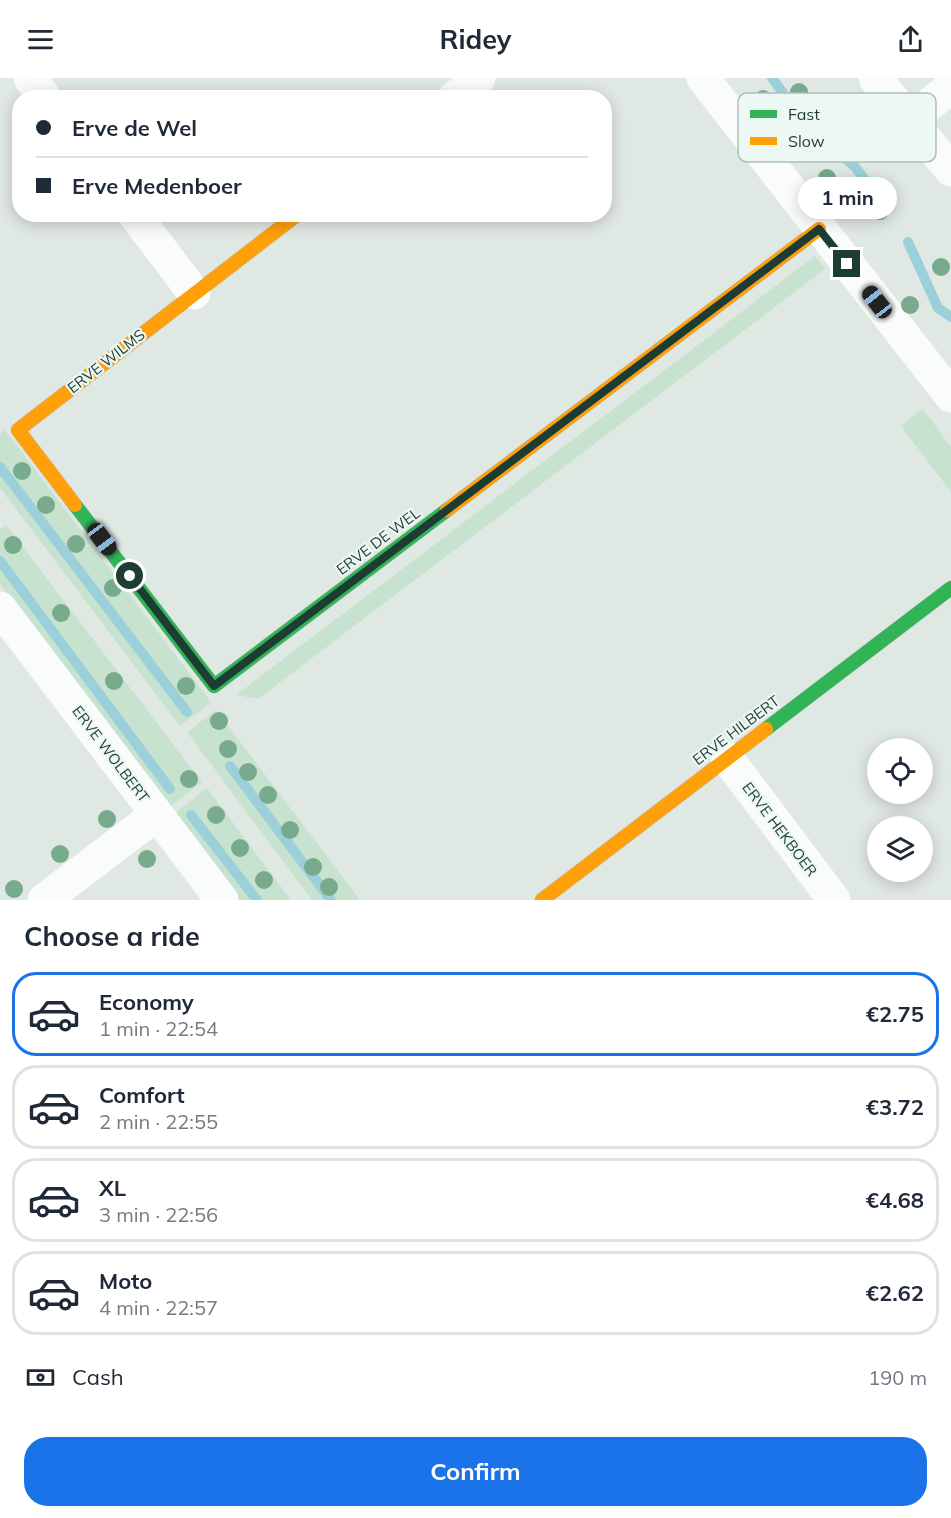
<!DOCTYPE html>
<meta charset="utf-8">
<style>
body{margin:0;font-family:Mulish,sans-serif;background:#f6f6f7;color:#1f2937;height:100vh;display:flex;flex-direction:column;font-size:22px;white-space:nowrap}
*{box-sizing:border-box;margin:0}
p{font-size:20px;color:#747a83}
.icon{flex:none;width:33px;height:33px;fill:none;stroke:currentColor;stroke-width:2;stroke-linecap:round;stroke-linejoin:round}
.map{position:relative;height:822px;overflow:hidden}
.details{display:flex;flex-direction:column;background:#fff;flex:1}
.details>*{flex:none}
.hud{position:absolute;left:12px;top:12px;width:600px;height:132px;border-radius:24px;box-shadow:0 3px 15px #0003;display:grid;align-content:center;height:132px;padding:0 24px;background:#fff}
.controls{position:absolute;left:867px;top:660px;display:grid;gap:12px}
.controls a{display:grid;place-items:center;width:66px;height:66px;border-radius:50%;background:#fff;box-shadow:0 3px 15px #0003;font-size:30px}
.end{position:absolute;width:27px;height:27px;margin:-14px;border:8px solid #1d3c34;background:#fff;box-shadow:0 0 0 3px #fff}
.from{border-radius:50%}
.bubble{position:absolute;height:42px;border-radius:21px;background:#fff;box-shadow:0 3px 15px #0003;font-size:20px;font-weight:700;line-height:42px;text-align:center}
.car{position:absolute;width:18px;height:36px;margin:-18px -9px;border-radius:8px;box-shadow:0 0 4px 2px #0007;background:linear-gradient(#222 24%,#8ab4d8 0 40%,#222 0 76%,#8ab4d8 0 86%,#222 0)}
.hud b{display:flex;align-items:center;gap:21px;height:57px;font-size:22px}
.hud b+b{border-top:2px solid #e0e1e3}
.hud i{width:15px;height:15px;background:#1f2937}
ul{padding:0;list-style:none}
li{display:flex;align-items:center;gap:18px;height:84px;margin:0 12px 9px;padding:0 12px;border:3px solid #e0e1e3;border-radius:24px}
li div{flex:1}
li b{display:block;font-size:22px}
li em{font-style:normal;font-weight:700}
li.selected{border-color:#1a73e8}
li>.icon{width:54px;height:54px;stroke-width:1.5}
h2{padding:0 24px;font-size:27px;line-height:72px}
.pay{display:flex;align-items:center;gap:15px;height:66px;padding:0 24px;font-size:22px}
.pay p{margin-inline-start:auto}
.action{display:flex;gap:12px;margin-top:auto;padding:12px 24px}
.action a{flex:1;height:69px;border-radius:24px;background:#1a73e8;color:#fff;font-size:24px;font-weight:700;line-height:69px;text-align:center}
header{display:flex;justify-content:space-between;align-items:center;height:78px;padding:0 24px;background:#fff;font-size:27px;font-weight:700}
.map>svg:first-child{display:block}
.green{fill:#c7e3d0}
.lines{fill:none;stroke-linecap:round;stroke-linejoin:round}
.stream{stroke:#9bd0db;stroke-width:10}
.fast-casing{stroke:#b9c5c0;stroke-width:15}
.slow-casing{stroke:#b9c5c0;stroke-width:15}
.street{stroke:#fafcfb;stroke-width:33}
.fast{stroke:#30b455;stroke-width:14}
.slow{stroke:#ff9f0a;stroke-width:14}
.tree{fill:#78aa8d}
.route{stroke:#1d3c34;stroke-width:8}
.labels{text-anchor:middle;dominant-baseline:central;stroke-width:4.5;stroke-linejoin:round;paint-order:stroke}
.street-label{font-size:15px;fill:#1d3c34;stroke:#edf7f3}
.key{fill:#edf7f3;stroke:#afbfba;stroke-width:1.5}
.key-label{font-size:16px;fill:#1d3c34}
</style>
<header><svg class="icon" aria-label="menu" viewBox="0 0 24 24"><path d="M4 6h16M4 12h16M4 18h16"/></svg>Ridey<svg class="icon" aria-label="share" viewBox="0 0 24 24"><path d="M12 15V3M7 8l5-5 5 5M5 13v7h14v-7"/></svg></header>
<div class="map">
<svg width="951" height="822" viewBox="0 0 951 822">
<rect width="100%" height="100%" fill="#e0e8e4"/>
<!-- green -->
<g class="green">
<path d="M815 178 825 191 258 621 236 617Z"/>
<path d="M923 331 951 369V414L901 348Z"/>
<path d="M5 352 211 624 180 648 0 410V356Z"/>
<path d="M6 447 202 704 170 729 0 506V451Z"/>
<path d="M216 632 360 822H312L187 654Z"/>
<path d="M207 710 291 822H239L174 736Z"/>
</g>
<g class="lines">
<!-- stream -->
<g class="stream">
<path d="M772 0 809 50 855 89 887 129"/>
<path d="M908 164 938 230 951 239"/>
<path d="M0 389 187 634"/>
<path d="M0 483 170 711"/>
<path d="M230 688 331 822"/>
<path d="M191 737 257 822"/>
</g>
<!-- fast casing -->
<g class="fast-casing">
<g id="fast">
<path d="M75 427 214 608 447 432"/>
<path d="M766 651 951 510"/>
</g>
</g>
<!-- slow casing -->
<g class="slow-casing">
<g id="slow">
<path d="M75 427 18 352 298 136"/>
<path d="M447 432 819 151"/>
<path d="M542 822 766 651"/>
</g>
</g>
<!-- street -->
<g class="street">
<path d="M30 0 45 20"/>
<path d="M703 0 951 318"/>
<path d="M875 0 910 42"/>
<path d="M951 9 910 42 951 92"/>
<path d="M454 20 479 0"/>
<path d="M134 136 194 215"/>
<path d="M0 530 222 822"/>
<path d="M727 680 834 822"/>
<path d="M44 822 156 737"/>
</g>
<!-- fast -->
<use href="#fast" class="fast"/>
<!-- slow -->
<use href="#slow" class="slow"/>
</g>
<!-- trees -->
<g class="tree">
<circle cx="799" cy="14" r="9"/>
<circle cx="763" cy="21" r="9"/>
<circle cx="827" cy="100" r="9"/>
<circle cx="880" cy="133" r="9"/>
<circle cx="941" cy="189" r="9"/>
<circle cx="910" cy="227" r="9"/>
<circle cx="22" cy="393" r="9"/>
<circle cx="46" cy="427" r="9"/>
<circle cx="76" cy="466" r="9"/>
<circle cx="13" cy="467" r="9"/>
<circle cx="113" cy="510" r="9"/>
<circle cx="61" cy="535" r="9"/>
<circle cx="114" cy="603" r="9"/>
<circle cx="186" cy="608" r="9"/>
<circle cx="219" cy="643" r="9"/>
<circle cx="228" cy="671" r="9"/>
<circle cx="248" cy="694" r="9"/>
<circle cx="189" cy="701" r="9"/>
<circle cx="268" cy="717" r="9"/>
<circle cx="216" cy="737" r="9"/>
<circle cx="107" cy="741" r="9"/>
<circle cx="290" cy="752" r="9"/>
<circle cx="240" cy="770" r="9"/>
<circle cx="60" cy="776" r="9"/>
<circle cx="147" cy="781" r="9"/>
<circle cx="313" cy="789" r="9"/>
<circle cx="264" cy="802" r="9"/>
<circle cx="329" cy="809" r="9"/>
<circle cx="14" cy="811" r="9"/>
</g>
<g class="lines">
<!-- route -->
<path class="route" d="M130 498 214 608 819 151 847 186"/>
</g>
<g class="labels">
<!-- street labels -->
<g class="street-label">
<text transform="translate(106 283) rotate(-38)">ERVE WILMS</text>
<text transform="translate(378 463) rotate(-37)">ERVE DE WEL</text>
<text transform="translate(736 652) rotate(-37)">ERVE HILBERT</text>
<text transform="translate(111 676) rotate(53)">ERVE WOLBERT</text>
<text transform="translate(780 751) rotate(53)">ERVE HEKBOER</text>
</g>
</g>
<!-- legend -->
<rect x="738" y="15" width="198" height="69" rx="9" class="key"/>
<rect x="750" y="32" width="27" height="8" fill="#30b455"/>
<rect x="750" y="59" width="27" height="8" fill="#ff9f0a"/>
<g class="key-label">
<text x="788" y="42">Fast</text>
<text x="788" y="69">Slow</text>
</g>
</svg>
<div class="controls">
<a><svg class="icon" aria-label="locate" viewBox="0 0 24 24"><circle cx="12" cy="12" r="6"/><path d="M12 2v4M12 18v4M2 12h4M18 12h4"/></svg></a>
<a><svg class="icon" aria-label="layers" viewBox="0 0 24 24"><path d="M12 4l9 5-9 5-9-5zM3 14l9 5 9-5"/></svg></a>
</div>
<i class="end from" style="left:130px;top:498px"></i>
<i class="end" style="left:847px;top:186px"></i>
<div class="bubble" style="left:798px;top:99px;width:99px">1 min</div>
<i class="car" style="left:877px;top:224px;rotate:322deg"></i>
<i class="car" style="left:102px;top:461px;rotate:143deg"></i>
<div class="hud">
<b><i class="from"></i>Erve de Wel</b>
<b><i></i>Erve Medenboer</b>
</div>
</div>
<section class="details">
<h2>Choose a ride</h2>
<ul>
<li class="selected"><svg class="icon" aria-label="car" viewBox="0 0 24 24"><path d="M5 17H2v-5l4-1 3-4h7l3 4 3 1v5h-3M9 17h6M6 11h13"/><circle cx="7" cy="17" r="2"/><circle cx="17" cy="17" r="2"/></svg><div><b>Economy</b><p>1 min · 22:54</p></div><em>€2.75</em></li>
<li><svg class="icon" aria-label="car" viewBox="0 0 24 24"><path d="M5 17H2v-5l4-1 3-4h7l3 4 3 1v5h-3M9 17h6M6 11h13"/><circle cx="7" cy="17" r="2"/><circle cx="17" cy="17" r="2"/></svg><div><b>Comfort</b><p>2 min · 22:55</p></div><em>€3.72</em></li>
<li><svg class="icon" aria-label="car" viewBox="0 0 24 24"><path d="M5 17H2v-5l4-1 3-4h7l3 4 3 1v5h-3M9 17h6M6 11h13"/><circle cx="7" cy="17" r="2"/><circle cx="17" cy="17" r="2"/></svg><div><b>XL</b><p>3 min · 22:56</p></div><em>€4.68</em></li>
<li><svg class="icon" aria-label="car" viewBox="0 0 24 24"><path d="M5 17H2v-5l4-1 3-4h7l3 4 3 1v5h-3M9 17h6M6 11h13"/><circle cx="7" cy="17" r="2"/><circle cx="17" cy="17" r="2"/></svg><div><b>Moto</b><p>4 min · 22:57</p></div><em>€2.62</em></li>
</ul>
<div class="pay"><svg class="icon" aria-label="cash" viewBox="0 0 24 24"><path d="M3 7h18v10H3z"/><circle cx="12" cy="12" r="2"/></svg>Cash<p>190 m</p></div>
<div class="action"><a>Confirm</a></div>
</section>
